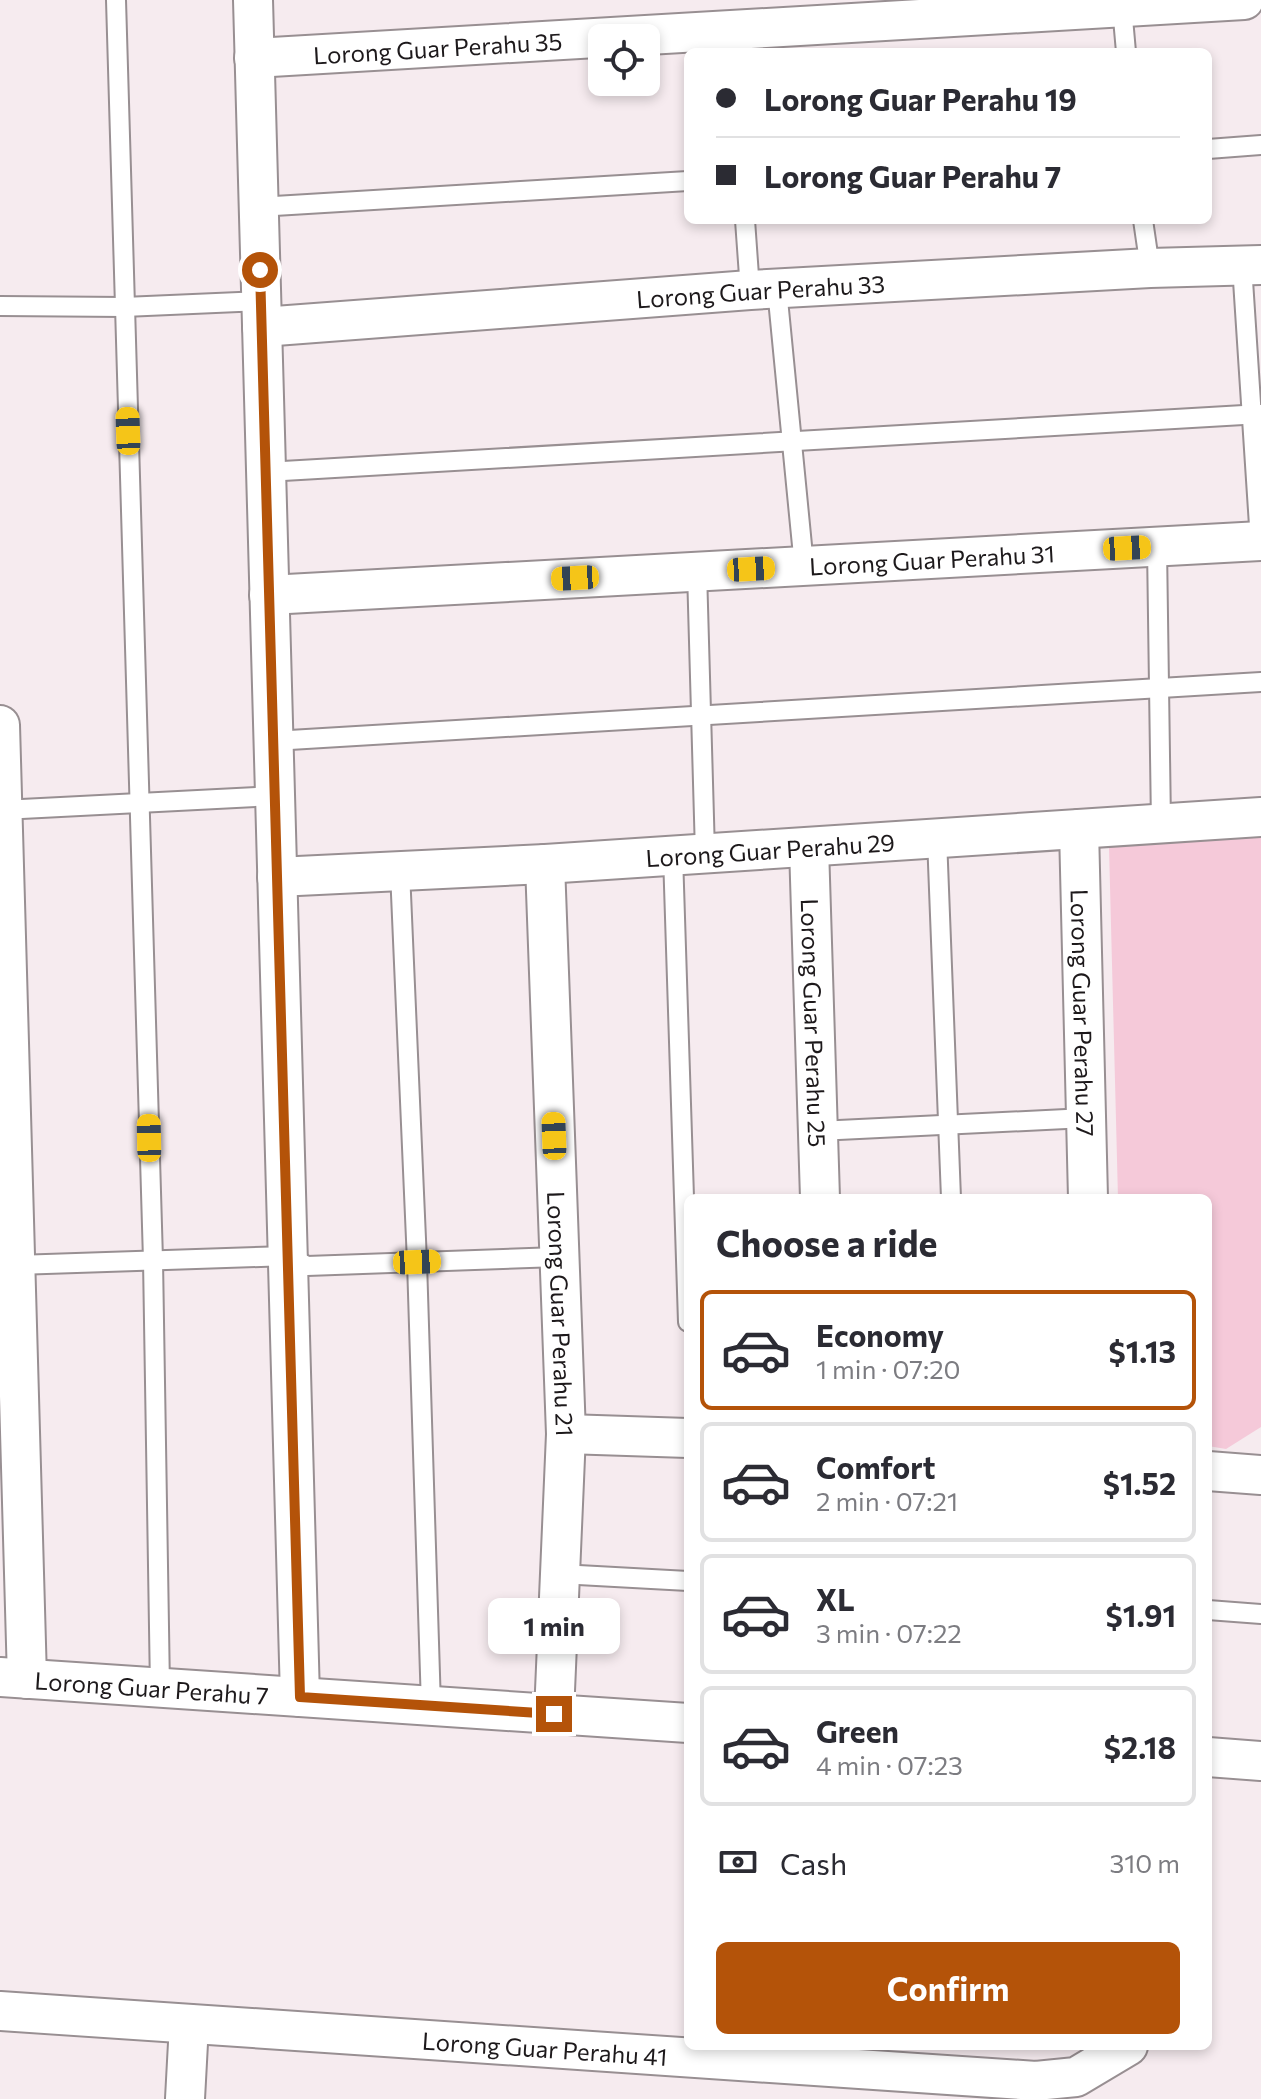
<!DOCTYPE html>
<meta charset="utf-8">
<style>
body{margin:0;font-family:Commissioner,sans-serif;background:#f7f7f7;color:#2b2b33;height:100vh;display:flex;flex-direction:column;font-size:30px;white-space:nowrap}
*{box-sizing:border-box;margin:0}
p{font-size:26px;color:#7c7c81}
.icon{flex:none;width:44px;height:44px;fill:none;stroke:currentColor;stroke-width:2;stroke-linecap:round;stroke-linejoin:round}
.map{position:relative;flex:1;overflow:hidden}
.panel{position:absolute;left:684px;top:1194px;width:528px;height:856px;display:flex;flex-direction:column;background:#fff;border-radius:12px;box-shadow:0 4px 12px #0003}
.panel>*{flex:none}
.top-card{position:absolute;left:684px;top:48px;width:528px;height:176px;border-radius:12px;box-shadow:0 4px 12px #0003;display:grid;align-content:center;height:176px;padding:0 32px;background:#fff}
.controls{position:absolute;left:588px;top:24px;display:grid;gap:16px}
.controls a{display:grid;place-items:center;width:72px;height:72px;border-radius:12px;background:#fff;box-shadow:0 4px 12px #0003;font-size:40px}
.end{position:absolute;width:36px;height:36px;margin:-18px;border:10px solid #b45309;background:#fff;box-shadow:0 0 0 4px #fff}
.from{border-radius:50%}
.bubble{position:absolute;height:56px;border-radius:12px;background:#fff;box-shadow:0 4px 12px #0003;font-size:26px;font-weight:700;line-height:56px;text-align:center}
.car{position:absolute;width:24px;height:48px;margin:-24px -12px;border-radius:10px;box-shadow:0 0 6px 2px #0007;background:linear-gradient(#f5c518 24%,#345 0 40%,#f5c518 0 76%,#345 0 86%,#f5c518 0)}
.top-card b{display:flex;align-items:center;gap:28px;height:76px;font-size:30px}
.top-card b+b{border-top:2px solid #e1e1e2}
.top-card i{width:20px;height:20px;background:#2b2b33}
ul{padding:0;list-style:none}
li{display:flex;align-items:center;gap:24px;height:120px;margin:0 16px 12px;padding:0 16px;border:4px solid #e1e1e2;border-radius:12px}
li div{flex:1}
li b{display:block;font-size:30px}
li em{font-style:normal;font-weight:700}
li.selected{border-color:#b45309}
li>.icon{width:72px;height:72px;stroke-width:1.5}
h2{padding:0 32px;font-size:36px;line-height:96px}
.pay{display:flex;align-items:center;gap:20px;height:88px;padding:0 32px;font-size:30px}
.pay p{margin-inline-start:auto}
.primary-button{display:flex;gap:16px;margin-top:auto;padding:16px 32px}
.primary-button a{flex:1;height:92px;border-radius:12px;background:#b45309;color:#fff;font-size:32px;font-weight:700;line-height:92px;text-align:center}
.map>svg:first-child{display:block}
.green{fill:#f5c9d9}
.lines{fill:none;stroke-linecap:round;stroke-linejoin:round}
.lane-casing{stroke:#988f92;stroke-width:22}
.street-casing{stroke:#988f92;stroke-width:42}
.lane{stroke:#fff;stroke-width:18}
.street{stroke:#fff;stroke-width:38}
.route{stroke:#b45309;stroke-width:10}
.labels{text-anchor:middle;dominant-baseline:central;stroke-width:6;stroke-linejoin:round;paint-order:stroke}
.street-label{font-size:24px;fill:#1d191b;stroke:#fffbfc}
</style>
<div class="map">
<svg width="1261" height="2099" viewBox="0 0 1261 2099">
<rect width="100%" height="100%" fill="#f6ebef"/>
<!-- green -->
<path class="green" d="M1261 835V1427L1226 1449 1208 1446V1198H1118L1109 847Z"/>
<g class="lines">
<!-- lane casing -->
<g class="lane-casing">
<g id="lane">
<path d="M116 0 153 1260 160 1688"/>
<path d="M1122 7 1126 52"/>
<path d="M1208 149 1261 145"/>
<path d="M258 207 688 181"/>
<path d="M745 220 750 290"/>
<path d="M1143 220 1150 268"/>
<path d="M1242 265 1260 541"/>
<path d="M777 289 804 566"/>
<path d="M0 306 124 307 261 301"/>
<path d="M266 472 1261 414"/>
<path d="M1157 547 1161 824"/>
<path d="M697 571 705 853"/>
<path d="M273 741 1261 682"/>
<path d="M2 810 275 796"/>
<path d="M937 838 951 1198"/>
<path d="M673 855 688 1322"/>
<path d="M400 871 417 1262 431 1706"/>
<path d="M818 1131 1086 1118"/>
<path d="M16 1265 288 1256 307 1266 558 1257"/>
<path d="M560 1574 688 1581"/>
<path d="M1208 1610 1261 1614"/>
</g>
</g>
<!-- street casing -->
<g class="street-casing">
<g id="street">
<path d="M253 0 300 1697"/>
<path id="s1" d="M254 58 1244 0"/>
<path id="s2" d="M262 327 750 290 1150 268 1261 265"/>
<path id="s3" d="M269 595 1261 541"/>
<path d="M0 725 27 1679"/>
<path id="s4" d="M1079 829 1088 1198"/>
<path id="s5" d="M809 847 820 1198"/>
<path id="s6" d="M545 864 566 1434 554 1714"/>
<path id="s7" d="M277 877 545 864 1261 817"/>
<path d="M566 1434 688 1438"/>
<path d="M1208 1471 1261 1475"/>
<path id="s8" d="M0 1677 688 1723"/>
<path d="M1208 1757 1261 1761"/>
<path id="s9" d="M0 2011 1036 2081 1076 2077 1128 2046"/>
<path d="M185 2099 189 2024"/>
</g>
</g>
<!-- lane -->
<use href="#lane" class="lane"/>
<!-- street -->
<use href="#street" class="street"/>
</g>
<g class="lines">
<!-- route -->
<path class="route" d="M260 270 300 1697 554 1714"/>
</g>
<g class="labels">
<!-- street labels -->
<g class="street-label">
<text stroke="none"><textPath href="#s1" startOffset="184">Lorong Guar Perahu 35</textPath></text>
<text stroke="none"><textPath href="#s2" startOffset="500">Lorong Guar Perahu 33</textPath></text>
<text stroke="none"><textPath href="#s3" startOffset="664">Lorong Guar Perahu 31</textPath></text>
<text stroke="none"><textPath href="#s7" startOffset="494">Lorong Guar Perahu 29</textPath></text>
<text stroke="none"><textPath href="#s4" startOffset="184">Lorong Guar Perahu 27</textPath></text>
<text stroke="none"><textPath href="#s5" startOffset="176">Lorong Guar Perahu 25</textPath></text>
<text stroke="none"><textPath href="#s6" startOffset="450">Lorong Guar Perahu 21</textPath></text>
<text stroke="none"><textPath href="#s8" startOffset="152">Lorong Guar Perahu 7</textPath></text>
<text stroke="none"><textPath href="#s9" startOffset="546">Lorong Guar Perahu 41</textPath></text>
</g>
</g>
</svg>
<div class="controls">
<a><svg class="icon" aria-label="locate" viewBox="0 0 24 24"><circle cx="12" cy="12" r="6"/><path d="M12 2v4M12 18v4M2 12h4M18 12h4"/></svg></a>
</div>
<i class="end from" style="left:260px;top:270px"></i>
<i class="end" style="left:554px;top:1714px"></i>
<div class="bubble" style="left:488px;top:1598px;width:132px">1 min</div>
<i class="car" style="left:128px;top:431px;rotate:358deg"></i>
<i class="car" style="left:1127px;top:548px;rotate:87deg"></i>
<i class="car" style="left:751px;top:569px;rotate:87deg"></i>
<i class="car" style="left:575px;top:578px;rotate:267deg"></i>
<i class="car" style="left:554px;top:1136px;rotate:358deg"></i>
<i class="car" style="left:149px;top:1138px;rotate:359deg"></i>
<i class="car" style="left:417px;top:1262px;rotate:88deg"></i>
<div class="top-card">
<b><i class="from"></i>Lorong Guar Perahu 19</b>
<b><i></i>Lorong Guar Perahu 7</b>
</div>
<section class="panel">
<h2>Choose a ride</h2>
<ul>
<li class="selected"><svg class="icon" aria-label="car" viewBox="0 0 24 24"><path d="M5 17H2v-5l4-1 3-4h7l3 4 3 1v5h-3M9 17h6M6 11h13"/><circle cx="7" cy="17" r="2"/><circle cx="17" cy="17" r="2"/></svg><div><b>Economy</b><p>1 min · 07:20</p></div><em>$1.13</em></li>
<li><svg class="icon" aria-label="car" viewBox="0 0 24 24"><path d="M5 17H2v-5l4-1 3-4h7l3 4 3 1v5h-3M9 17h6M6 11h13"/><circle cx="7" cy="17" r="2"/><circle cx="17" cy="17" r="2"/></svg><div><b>Comfort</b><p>2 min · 07:21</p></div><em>$1.52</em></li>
<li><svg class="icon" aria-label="car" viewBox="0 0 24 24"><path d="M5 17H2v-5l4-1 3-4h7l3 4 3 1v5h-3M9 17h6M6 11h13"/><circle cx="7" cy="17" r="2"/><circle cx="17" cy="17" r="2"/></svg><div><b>XL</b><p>3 min · 07:22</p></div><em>$1.91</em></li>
<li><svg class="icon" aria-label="car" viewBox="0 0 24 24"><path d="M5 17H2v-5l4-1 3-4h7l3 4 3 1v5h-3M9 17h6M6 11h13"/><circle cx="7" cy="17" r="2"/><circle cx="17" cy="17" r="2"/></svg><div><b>Green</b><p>4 min · 07:23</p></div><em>$2.18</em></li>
</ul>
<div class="pay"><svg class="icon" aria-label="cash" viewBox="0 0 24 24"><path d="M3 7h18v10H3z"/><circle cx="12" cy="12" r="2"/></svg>Cash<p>310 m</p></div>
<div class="primary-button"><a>Confirm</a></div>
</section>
</div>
